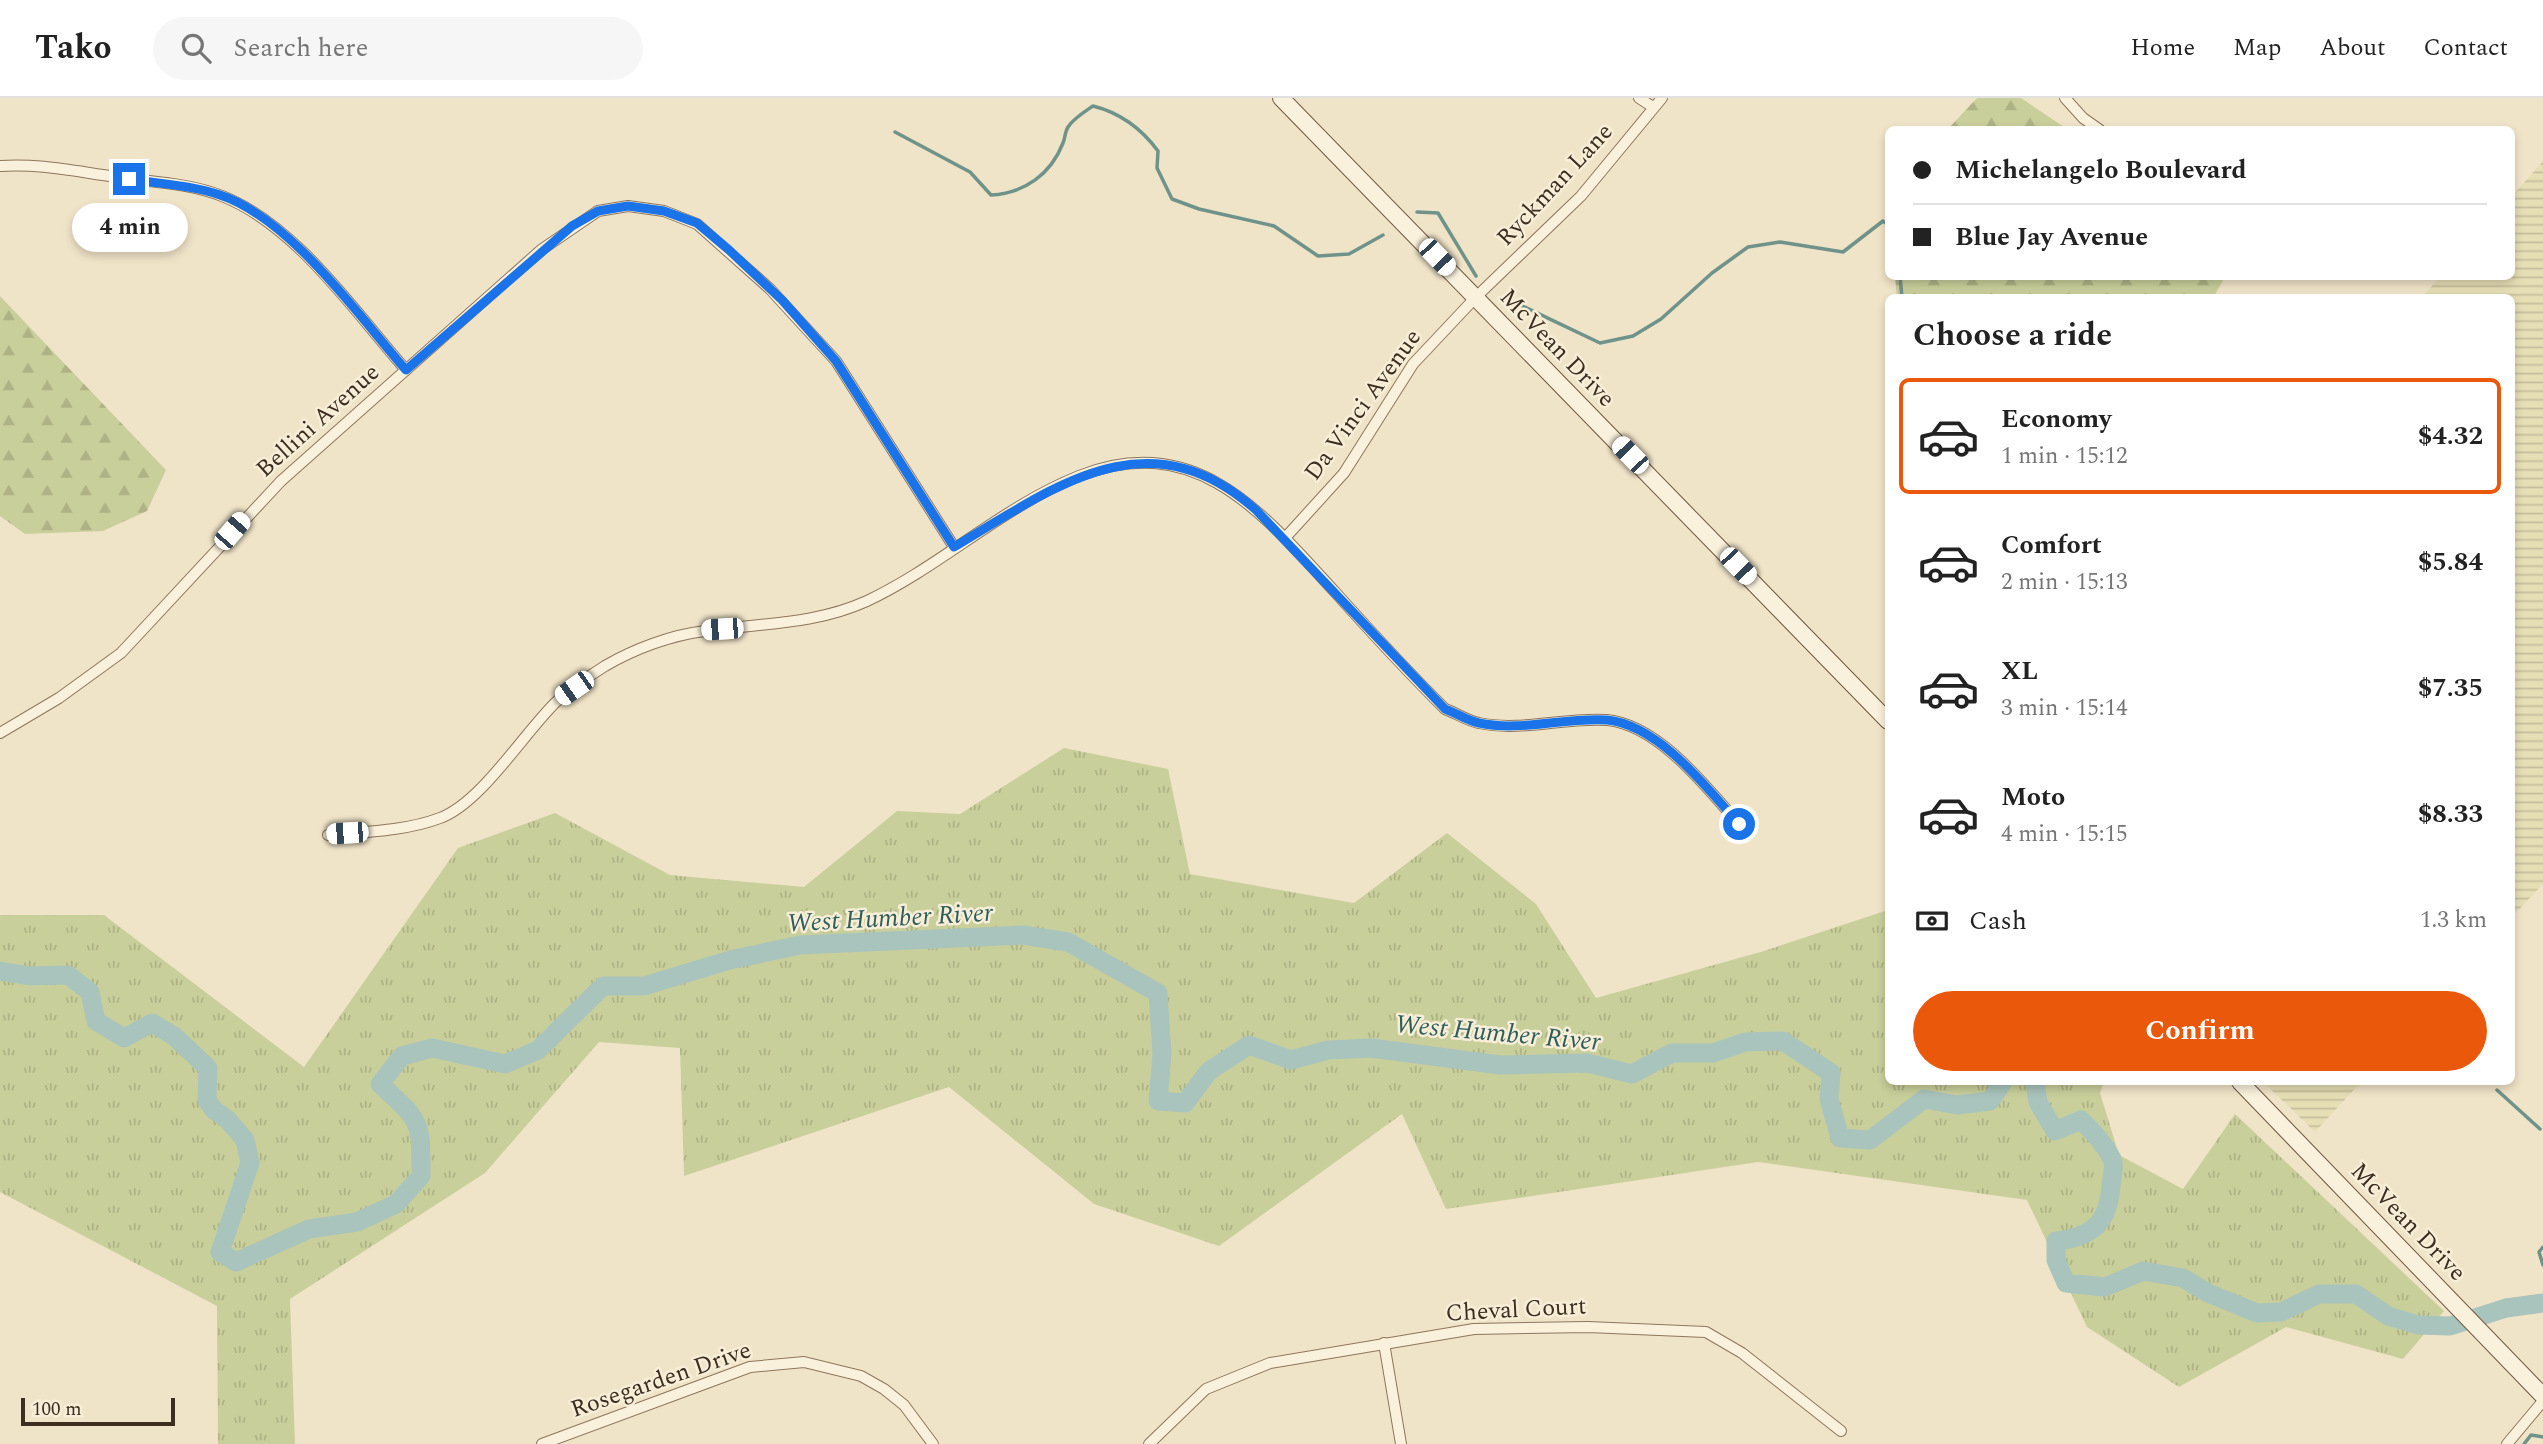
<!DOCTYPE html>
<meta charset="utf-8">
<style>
body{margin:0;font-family:Spectral,serif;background:#f6f6f6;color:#222;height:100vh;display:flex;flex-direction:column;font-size:26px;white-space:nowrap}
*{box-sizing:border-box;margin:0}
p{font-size:23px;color:#767676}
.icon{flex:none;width:38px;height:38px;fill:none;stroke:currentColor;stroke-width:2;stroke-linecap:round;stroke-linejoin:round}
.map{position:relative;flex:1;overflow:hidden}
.details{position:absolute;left:1885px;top:196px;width:630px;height:791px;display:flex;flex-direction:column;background:#fff;border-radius:10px;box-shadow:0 4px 10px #0003}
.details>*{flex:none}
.guide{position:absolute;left:1885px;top:28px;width:630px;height:154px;border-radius:10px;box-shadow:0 4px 10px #0003;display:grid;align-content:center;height:154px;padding:0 28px;background:#fff}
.scale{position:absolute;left:21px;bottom:18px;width:154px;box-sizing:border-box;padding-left:7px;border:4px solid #3d2e20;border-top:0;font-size:19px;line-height:24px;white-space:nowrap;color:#3d2e20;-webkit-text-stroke:5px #f7eed8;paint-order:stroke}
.end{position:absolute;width:32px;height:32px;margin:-16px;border:9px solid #1a73e8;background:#fff;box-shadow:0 0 0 4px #fff}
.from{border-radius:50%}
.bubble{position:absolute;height:49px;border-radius:24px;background:#fff;box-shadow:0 4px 10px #0003;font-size:23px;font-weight:700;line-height:49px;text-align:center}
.car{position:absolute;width:21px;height:42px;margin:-21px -10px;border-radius:9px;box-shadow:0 0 5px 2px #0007;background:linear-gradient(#fff 24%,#345 0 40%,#fff 0 76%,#345 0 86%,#fff 0)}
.guide b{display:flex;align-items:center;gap:24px;height:66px;font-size:26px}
.guide b+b{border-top:2px solid #e0e0e0}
.guide i{width:18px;height:18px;background:#222}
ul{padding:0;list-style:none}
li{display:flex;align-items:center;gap:21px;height:116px;margin:0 14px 10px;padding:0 14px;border:4px solid transparent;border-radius:10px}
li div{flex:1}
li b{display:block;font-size:26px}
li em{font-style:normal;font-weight:700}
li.on{border-color:#ea580c}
li>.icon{width:63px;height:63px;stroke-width:1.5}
h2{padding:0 28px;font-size:32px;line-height:84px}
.pay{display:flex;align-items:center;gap:18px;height:77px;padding:0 28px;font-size:26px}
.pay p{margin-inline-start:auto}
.action{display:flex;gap:14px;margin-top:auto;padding:14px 28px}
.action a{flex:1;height:80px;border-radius:42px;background:#ea580c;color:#fff;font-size:28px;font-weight:700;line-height:80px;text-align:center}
header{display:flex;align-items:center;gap:42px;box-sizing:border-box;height:98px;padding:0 35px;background:#fff;border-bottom:2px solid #e0e0e0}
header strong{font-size:33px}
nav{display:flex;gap:38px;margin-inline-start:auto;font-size:24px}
.search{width:490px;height:63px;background:#f6f6f6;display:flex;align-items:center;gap:18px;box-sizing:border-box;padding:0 24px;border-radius:38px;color:#767676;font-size:26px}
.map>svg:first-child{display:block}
.farmland{fill:url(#farmland-rules)}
.grass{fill:url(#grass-tufts)}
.forest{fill:url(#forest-firs)}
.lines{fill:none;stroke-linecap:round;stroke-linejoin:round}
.stream{stroke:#6f938a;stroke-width:3.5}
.river{stroke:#a9c4bc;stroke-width:19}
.street-casing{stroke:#8d765c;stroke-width:12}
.secondary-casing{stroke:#6f573f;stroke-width:18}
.street{stroke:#faf1dc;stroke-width:10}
.secondary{stroke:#faf1dc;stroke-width:16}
.route{stroke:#1a73e8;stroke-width:9}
.labels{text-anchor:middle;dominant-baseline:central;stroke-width:5;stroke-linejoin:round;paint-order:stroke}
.street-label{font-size:24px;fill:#3d2e20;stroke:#f7eed8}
.water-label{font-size:26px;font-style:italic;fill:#2f5d5a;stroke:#f7eed8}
</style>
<header>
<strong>Tako</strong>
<div class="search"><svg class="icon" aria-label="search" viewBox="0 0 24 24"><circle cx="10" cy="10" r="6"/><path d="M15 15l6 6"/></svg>Search here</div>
<nav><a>Home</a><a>Map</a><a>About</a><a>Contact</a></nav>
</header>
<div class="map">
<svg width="2543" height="1346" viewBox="0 0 2543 1346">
<defs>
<pattern id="farmland-rules" width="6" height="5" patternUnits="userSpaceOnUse" patternTransform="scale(1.75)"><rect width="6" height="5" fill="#e6deb5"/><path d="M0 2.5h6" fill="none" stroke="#c6bf9b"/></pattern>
<pattern id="grass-tufts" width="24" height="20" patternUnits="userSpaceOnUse" patternTransform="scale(1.75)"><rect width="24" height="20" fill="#c9cf9b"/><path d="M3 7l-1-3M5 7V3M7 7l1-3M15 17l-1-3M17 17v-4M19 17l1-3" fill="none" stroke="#aeb285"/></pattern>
<pattern id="forest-firs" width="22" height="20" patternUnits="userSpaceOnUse" patternTransform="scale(1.75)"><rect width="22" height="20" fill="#c9cf9b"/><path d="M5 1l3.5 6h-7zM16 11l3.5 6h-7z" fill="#aeb285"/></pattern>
</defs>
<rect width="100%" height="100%" fill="#f0e4c8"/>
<!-- farmland -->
<g class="farmland">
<path d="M2543 63V786L2511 820V200L2422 199 2440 179 2511 178V99Z"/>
<path d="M2263 984H2361L2315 1034Z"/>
</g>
<!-- grass -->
<path class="grass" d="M1064 650 1168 671 1190 776 1354 805 1447 735 1536 806 1596 900 1764 853 1888 812V984H2104L2100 995 2119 1057 2183 1091 2235 1016 2444 1213 2403 1261 2286 1229 2179 1289 2087 1229 2027 1102 1758 1064 1446 1111 1402 1016 1219 1148 1094 1106 949 989 684 1078 680 950 599 944 485 1075 290 1201 295 1346H218L217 1208 0 1094V817H104L304 969 458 750 555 715 670 777 804 789 897 713 960 716Z"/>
<!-- forest -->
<g class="forest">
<path d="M1977 0H2021L2067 31H1948Z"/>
<path d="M1895 179V178L2225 179 2213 200 1897 199Z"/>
<path d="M0 198 166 372 147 413 103 433 25 436 0 418Z"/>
</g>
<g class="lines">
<!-- stream -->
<g class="stream">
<path d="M895 34 970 74 991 97C1025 95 1051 76 1063 45 1065 40 1065 34 1068 29 1074 20 1084 14 1093 8 1121 15 1141 30 1158 53L1157 70 1172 101 1199 111 1274 128 1318 158 1349 156 1383 137"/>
<path d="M1417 114 1438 115 1476 178"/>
<path d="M1900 178 1902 200"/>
<path d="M1510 202 1600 245 1633 238 1661 221 1712 175 1748 149 1780 144 1843 154 1883 123 1888 127"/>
<path d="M2497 992 2540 1031"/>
<path d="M2543 1149 2539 1154 2543 1167"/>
<path d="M2524 1346 2531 1337 2543 1339"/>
</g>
<!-- river -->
<g class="river">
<path d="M0 873 30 878 68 877 90 894 96 923 124 940 152 925 174 938 208 970 207 1002 214 1012 227 1021 245 1042 250 1065 220 1154 236 1164 309 1131 357 1124 396 1106 421 1078C421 1021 421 1024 380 986L402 958 432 950 505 966 538 952 603 888H644L730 862 800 847 1023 837 1068 844 1158 895 1162 956 1158 1003 1185 1005 1209 973 1249 947 1291 962 1328 952 1371 950 1500 967 1587 965 1632 976 1672 955H1713L1745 944 1783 943 1831 975 1829 1001 1840 1040 1870 1042 1924 1001 1957 1007 1990 1003 2003 984"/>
<path d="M2035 984 2038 1004 2055 1033 2081 1022C2093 1034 2104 1045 2112 1061 2115 1068 2112 1079 2111 1088 2108 1125 2093 1139 2056 1143V1162L2066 1185 2105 1189 2143 1173 2183 1180 2208 1195 2257 1215 2281 1214 2319 1196H2356L2388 1218 2418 1227 2450 1228 2506 1210 2543 1205"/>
</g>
<!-- street casing -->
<g class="street-casing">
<g id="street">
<path d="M1639 0 1653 9"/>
<path d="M2065 0 2083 20 2100 32"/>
<path d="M0 68C39 65 78 74 117 79 150 84 190 85 222 98 296 127 354 213 406 272"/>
<path d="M1285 440 1344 375 1413 266 1476 199 1581 98 1662 0"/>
<path d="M0 635 59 600 121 555 281 383 541 152 598 113 628 108 664 113 697 126 770 191 836 263 954 449"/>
<path d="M328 737C364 734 406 733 440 720 481 705 524 635 556 604 570 591 589 578 605 568 634 551 671 537 705 533 761 525 814 527 867 503 941 468 1002 409 1079 378 1197 331 1264 417 1335 494 1371 534 1407 573 1445 611 1456 615 1468 623 1479 625 1521 634 1565 619 1607 622 1659 627 1707 690 1739 726"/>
<path d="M1384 1245 1401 1346"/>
<path d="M542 1346 750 1269 804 1264 861 1278 884 1291 904 1307 933 1346"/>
<path d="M1149 1346 1206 1291 1270 1265 1474 1231 1588 1229 1706 1234 1742 1255 1841 1333"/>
<path d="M2507 1346 2543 1303"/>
</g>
</g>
<!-- secondary casing -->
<g class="secondary-casing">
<g id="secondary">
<path d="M1281 0 1888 623"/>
<path d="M2240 984 2543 1298"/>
</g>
</g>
<!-- street -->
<use href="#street" class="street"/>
<!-- secondary -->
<use href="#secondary" class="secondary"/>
</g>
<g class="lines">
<!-- route -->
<path class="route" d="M129 81C159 86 191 87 220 97 290 120 358 217 406 272L572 128 598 113 628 108 664 113 697 125 729 152 782 202 836 263 954 449C1055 389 1148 316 1256 412L1445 611C1456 615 1468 623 1479 625 1521 634 1565 619 1607 622 1659 627 1707 690 1739 726"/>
</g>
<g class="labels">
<!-- street labels -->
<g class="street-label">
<text transform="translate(1555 87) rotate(-47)">Ryckman Lane</text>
<text transform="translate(1557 250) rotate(46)">McVean Drive</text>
<text transform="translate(1363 307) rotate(-54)">Da Vinci Avenue</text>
<text transform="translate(318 323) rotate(-42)">Bellini Avenue</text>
<text transform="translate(2408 1124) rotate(46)">McVean Drive</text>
<text transform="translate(1516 1212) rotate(-3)">Cheval Court</text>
<text transform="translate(661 1282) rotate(-19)">Rosegarden Drive</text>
</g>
<!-- water labels -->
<g class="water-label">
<text transform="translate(890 820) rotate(-3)">West Humber River</text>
<text transform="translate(1498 935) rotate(5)">West Humber River</text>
</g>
</g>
</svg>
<div class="scale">100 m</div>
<i class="end from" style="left:1739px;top:726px"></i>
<i class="end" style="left:129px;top:81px"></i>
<div class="bubble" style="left:72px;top:105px;width:116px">4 min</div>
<i class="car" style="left:1437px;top:159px;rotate:136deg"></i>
<i class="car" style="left:1630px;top:357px;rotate:316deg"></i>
<i class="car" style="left:232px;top:433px;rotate:41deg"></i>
<i class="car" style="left:1738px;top:468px;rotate:136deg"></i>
<i class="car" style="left:722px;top:531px;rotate:266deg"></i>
<i class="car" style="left:574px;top:590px;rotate:235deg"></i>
<i class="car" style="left:347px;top:735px;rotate:266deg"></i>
<div class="guide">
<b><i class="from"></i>Michelangelo Boulevard</b>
<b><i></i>Blue Jay Avenue</b>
</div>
<section class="details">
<h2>Choose a ride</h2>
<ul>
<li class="on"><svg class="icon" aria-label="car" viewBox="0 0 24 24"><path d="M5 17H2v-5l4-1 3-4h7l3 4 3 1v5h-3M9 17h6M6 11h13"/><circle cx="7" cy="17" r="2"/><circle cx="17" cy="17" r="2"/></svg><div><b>Economy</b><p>1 min · 15:12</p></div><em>$4.32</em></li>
<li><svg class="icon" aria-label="car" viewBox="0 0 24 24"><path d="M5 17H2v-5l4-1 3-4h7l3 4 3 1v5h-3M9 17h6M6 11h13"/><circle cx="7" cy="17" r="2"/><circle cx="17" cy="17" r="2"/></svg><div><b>Comfort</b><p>2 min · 15:13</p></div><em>$5.84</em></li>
<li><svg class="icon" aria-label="car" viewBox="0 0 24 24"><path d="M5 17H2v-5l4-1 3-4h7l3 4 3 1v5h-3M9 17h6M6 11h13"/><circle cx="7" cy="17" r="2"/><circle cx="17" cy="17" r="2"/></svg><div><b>XL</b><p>3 min · 15:14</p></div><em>$7.35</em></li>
<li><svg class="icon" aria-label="car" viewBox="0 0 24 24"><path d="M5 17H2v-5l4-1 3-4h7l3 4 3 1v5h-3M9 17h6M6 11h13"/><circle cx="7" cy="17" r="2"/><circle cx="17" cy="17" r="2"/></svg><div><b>Moto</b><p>4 min · 15:15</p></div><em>$8.33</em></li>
</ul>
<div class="pay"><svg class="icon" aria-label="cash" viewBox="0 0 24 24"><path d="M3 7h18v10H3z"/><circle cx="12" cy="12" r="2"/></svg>Cash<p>1.3 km</p></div>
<div class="action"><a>Confirm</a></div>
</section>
</div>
